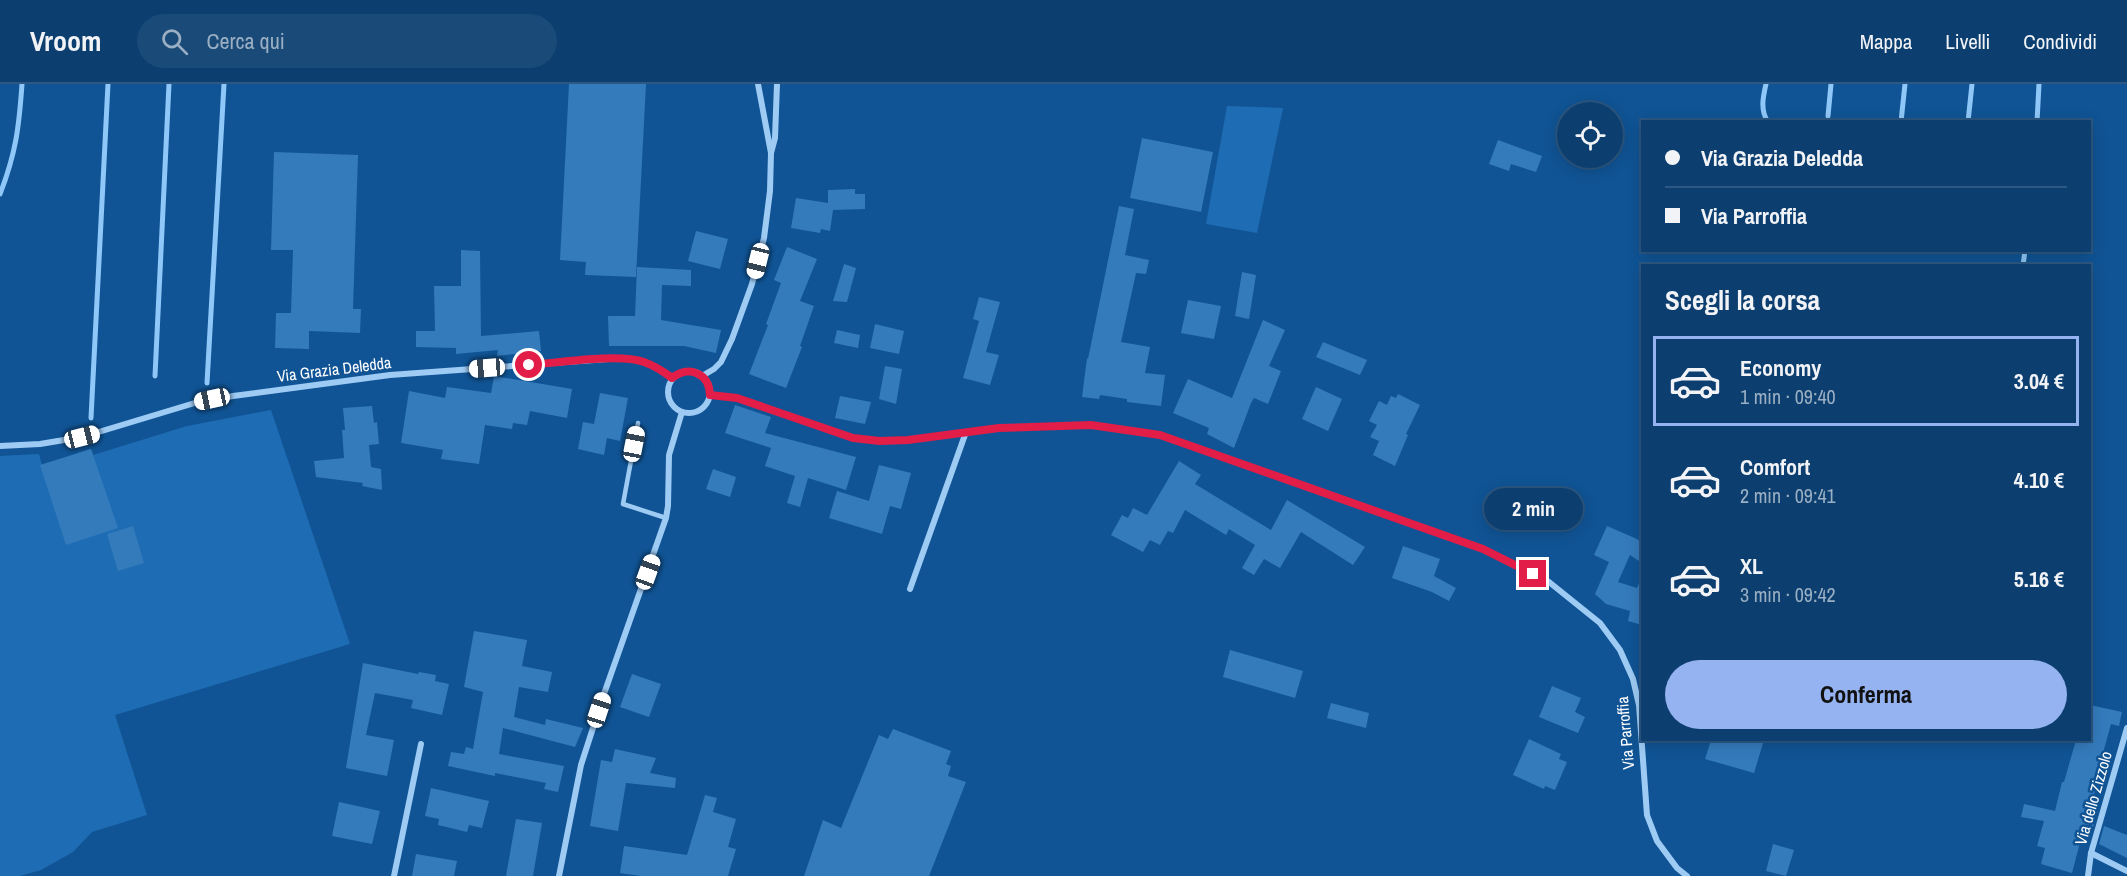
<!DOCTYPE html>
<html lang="it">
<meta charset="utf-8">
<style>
body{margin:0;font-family:"Archivo Narrow",sans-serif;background:#1a4a78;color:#f1f3f6;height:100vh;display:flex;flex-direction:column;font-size:22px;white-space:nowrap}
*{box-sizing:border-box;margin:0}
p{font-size:20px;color:#9aafc3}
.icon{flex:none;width:33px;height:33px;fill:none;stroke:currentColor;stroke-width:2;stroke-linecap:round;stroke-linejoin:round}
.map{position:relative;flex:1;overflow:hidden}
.panel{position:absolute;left:1641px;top:180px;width:450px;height:477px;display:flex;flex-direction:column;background:#0c3f70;border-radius:0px;box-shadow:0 3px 15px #0003,0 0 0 2px #2c5883}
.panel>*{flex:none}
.banner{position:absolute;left:1641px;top:36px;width:450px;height:132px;border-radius:0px;box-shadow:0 3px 15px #0003,0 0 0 2px #2c5883;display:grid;align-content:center;height:132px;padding:0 24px;background:#0c3f70}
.controls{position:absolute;left:1557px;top:18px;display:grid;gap:12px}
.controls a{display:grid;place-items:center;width:66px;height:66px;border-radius:50%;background:#0c3f70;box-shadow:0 3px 15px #0003,0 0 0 2px #2c5883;font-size:30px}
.end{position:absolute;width:27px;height:27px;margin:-14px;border:8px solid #e11d48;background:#fff;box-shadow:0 0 0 3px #fff}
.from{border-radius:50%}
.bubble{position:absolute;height:42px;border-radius:21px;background:#0c3f70;box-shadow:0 3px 15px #0003,0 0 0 2px #2c5883;font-size:20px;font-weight:800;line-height:42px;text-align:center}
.car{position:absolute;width:18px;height:36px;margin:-18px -9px;border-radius:8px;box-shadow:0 0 4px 2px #0007;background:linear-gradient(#fff 24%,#345 0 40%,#fff 0 76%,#345 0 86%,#fff 0)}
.banner b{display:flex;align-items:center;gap:21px;height:57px;font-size:22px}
.banner b+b{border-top:2px solid #2c5883}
.banner i{width:15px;height:15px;background:#f1f3f6}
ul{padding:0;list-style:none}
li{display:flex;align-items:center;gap:18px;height:90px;margin:0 12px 9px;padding:0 12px;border:3px solid transparent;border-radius:0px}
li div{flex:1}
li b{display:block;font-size:22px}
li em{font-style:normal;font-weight:800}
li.selected{border-color:#95b2f1}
li>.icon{width:54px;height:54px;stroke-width:1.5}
h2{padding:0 24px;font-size:27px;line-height:72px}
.primary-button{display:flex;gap:12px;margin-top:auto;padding:12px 24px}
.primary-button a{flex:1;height:69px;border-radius:36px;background:#95b2f1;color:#111;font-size:24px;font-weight:800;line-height:69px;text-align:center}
header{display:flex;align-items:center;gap:36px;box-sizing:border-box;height:84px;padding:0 30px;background:#0c3f70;border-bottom:2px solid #2c5883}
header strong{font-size:28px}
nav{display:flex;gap:33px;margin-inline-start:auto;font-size:21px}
.search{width:420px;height:54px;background:#1a4a78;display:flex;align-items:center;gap:15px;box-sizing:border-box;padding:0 21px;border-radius:33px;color:#9aafc3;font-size:22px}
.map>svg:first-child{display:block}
.green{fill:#1e6cb3}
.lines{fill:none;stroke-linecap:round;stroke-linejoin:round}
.stream{stroke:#8fc8f8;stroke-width:5}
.building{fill:#347bbc}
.service{stroke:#9ecbf4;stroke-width:4.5}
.minor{stroke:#9ecbf4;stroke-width:6}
.route{stroke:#e11d48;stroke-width:8}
.labels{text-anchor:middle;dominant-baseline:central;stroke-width:5;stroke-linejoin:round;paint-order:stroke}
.street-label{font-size:16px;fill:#fff;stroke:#105495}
</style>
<header>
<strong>Vroom</strong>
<div class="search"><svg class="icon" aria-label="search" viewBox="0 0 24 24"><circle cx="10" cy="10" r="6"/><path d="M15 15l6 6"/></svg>Cerca qui</div>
<nav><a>Mappa</a><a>Livelli</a><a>Condividi</a></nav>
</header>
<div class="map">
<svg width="2127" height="792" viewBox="0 0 2127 792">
<rect width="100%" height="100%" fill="#105495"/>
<!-- green -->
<g class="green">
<path d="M1227 22 1283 24 1257 149 1206 140Z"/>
<path d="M271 326 350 560 115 631 147 731 92 748 73 768 41 786 20 792H0V372L39 370 42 381 79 375 77 369 91 365 93 371 187 342Z"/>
</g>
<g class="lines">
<!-- stream -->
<g class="stream">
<path d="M1766 0C1763 13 1760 26 1768 38"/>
<path d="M1828 32 1831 0"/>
<path d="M1901 38 1905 0"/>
<path d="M1968 38 1972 0"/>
<path d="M2037 38 2039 0"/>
<path d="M0 110C16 69 19 43 22 0"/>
<path d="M2023 182 2025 166"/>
<path d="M155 292 169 0"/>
<path d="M207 299 224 0"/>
<path d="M91 334 108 0"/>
</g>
</g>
<!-- building -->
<g class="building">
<path d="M569 0H646L636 193 585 191 586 178 560 176Z"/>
<path d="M1142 54 1213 68 1201 128 1130 114Z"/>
<path d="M1498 56 1542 72 1536 88 1511 80 1509 87 1489 80Z"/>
<path d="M274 68 358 71 353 225H361L360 249 309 247V265L275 264 276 229H291L293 166H271Z"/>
<path d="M855 105V110H865V125L833 126 830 147 821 145 820 149 791 144 796 114 828 119V106Z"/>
<path d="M1119 122 1134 125 1125 171 1149 176 1146 190 1136 189 1121 258 1150 263 1145 289 1165 291 1161 322 1127 318V315L1100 311 1099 315 1082 313 1087 274 1088 275Z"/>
<path d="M696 147 728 155 720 185 688 177Z"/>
<path d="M787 163 817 175 800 217 814 222 800 262 802 263 786 304 749 290 768 241 766 240 781 199 774 196Z"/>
<path d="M461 166 480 167 481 252 539 247 541 267 497 272 498 266 456 270V264L416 263V247H435L434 202H461Z"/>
<path d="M844 180 856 184 847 218 833 217Z"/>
<path d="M637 183 691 186V202L662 201 661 236 721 246 716 269 684 262H609L608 232H635Z"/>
<path d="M1242 188 1256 191 1249 235 1235 232Z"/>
<path d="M979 213 1000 218 986 268 999 271 990 301 963 294 979 237 973 235Z"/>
<path d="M1188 216 1221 222 1214 255 1181 249Z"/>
<path d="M1263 236 1285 246 1269 282 1281 287 1268 320 1254 314 1251 319 1234 364 1207 350 1209 344 1173 329 1188 295 1232 314Z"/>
<path d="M875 240 904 247 899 270 870 264Z"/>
<path d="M837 246 860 251 858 264 834 259Z"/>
<path d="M1323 258 1367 276 1360 291 1316 273Z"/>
<path d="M885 282 902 285 896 320 879 315Z"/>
<path d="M494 292 572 305 567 334 530 327 527 341 513 339 512 345 485 341 479 380 441 375 443 366 401 359 409 307 445 314 447 303 491 309Z"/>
<path d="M1316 303 1342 315 1328 347 1302 335Z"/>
<path d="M600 309 628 314 620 357 607 354 604 371 578 365 583 338 594 340Z"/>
<path d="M1398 310 1420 321 1406 350 1408 351 1395 382 1373 371 1379 357 1370 353 1377 341 1369 337 1379 317 1387 321 1391 312 1396 314Z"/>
<path d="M840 312 871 318 865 340 835 334Z"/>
<path d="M735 321 771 333 765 349 856 373 846 406 808 394 800 423 787 419 795 392 765 382 771 364 725 349Z"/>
<path d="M372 322 374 339 377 338 379 360 369 361 371 383 381 385 382 406 362 402 363 399 316 393 314 377 344 374 342 346H345L343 324Z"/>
<path d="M91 365 118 444 66 461 40 381Z"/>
<path d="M1179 377 1201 391 1195 400 1271 446 1287 416 1365 463 1353 481 1301 448 1280 484 1264 475 1254 491 1242 484 1255 461 1229 445 1226 451 1185 426 1173 449 1168 447 1160 461 1150 456 1143 468 1111 451 1122 431 1128 434 1133 424 1147 431Z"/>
<path d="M879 381 911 389 901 425 890 422 882 450 829 434 837 407 869 417Z"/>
<path d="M713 385 736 393 730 413 706 405Z"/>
<path d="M133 442 144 479 118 487 107 450Z"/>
<path d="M1607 442 1637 455 1642 459V479L1630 471 1618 498 1637 504 1639 499H1642V541L1628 537 1630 527 1606 520 1595 510 1609 478 1594 471Z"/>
<path d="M1403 462 1440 475 1434 492 1456 504 1449 517 1432 508 1392 494Z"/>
<path d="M474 547 527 556 522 582 552 588 548 608 519 603 514 633 545 641 546 635 583 644 575 663 503 644 499 670 564 682 558 708 544 705 546 699 495 689V692L448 682 451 668 464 670 466 663 473 665 483 608 464 603Z"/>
<path d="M1230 566 1303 587 1295 614 1223 593Z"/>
<path d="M363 579 418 590 419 588 436 591 435 597 449 600 442 631 411 624 413 616 375 609 366 651 394 656 387 692 346 684Z"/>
<path d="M632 590 661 600 649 633 620 623Z"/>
<path d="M1552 602 1581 614 1575 628 1585 633 1578 649 1539 633Z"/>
<path d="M1331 619 1369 629 1366 644 1327 634Z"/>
<path d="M2090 621 2122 628 2119 642 2111 640 2093 705 2095 706 2088 737 2094 739 2090 755 2082 751 2072 789 2041 780 2045 764 2037 762 2044 737 2021 733 2024 720 2055 727 2062 698H2064L2076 656H2090Z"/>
<path d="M893 645 951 667 946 680 951 682 948 692 966 698 929 792H804L823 736 841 744 879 651 888 655Z"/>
<path d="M1529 655 1561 670 1559 675 1567 678 1555 706 1545 702 1544 705 1513 691Z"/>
<path d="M1711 656H1764L1754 689 1705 675Z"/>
<path d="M615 665 656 674 650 689 676 694 675 704 626 699 618 747 590 742 601 676 612 678Z"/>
<path d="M431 704 489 717 482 744 469 741 467 748 438 741 439 735 425 732Z"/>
<path d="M705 711 717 714 713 728 736 735 728 763 736 765 728 792H641L620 789 624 762 687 771Z"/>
<path d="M339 718 380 727 372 760 332 752Z"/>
<path d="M516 735 542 739 533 792H506Z"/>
<path d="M2104 742 2127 751V774L2099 760Z"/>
<path d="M1773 760 1794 766 1786 792 1766 787Z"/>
<path d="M416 770 457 777 454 792H412Z"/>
</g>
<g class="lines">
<!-- service -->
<path class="service" d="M638 339 623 420 666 434"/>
<!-- minor -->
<g class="minor">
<path d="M771 69 775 54 777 0"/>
<circle cx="689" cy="308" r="21"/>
<path d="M702 292 714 285 721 278 732 255 752 200 764 154 770 107 771 69 758 0"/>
<path d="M710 311 737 314 853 354 880 357 908 356 999 344 1091 341 1160 351 1483 465 1549 498 1600 539 1620 566 1633 595 1639 621 1647 731 1657 757 1677 784 1687 792"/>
<path d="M0 362 40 360 82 353 198 318 233 312 390 291 622 274C642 275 657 283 672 294"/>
<path d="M910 505 966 348"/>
<path d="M2091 769 2127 787"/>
<path d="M394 792 421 660"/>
<path d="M559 792 581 681 605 607 666 434 668 422 669 371 682 328"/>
<path d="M2088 792 2091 769 2127 644"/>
</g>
</g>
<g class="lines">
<!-- route -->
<path class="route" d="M529 281C558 279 618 269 644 278 655 282 663 287 672 294 689 281 709 289 710 311L737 314 853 354 880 357 908 356 999 344 1091 341 1160 351 1483 465 1533 490"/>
</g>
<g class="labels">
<!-- street labels -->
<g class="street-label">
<text transform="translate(334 285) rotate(-7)">Via Grazia Deledda</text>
<text transform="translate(1625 649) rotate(-95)">Via Parroffia</text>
<text transform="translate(2093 714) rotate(-74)">Via dello Zizzolo</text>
</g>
</g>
</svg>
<div class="controls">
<a><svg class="icon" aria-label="locate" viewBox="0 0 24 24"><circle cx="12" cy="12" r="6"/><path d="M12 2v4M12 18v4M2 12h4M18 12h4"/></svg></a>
</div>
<i class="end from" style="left:529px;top:281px"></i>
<i class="end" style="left:1533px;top:490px"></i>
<div class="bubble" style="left:1484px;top:404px;width:99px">2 min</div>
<i class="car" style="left:758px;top:177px;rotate:194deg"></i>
<i class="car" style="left:487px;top:284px;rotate:266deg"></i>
<i class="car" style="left:212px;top:315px;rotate:258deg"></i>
<i class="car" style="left:82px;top:353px;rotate:76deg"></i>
<i class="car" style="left:634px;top:360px;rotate:11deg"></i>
<i class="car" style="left:648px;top:488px;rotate:20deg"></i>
<i class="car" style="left:599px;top:626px;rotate:18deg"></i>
<div class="banner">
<b><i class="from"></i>Via Grazia Deledda</b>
<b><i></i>Via Parroffia</b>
</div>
<section class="panel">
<h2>Scegli la corsa</h2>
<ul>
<li class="selected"><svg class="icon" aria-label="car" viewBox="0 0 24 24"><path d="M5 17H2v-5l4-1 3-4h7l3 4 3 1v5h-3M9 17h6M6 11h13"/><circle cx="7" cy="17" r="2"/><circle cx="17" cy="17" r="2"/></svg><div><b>Economy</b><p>1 min · 09:40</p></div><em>3.04 €</em></li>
<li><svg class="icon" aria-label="car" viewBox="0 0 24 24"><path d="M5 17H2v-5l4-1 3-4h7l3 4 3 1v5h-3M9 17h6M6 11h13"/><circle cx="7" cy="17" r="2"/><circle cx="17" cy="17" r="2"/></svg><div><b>Comfort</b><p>2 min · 09:41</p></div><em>4.10 €</em></li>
<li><svg class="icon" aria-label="car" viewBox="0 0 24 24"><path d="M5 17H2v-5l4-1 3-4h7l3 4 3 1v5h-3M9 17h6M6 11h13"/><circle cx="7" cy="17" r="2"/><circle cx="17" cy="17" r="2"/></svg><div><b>XL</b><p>3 min · 09:42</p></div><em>5.16 €</em></li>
</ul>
<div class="primary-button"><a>Conferma</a></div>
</section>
</div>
